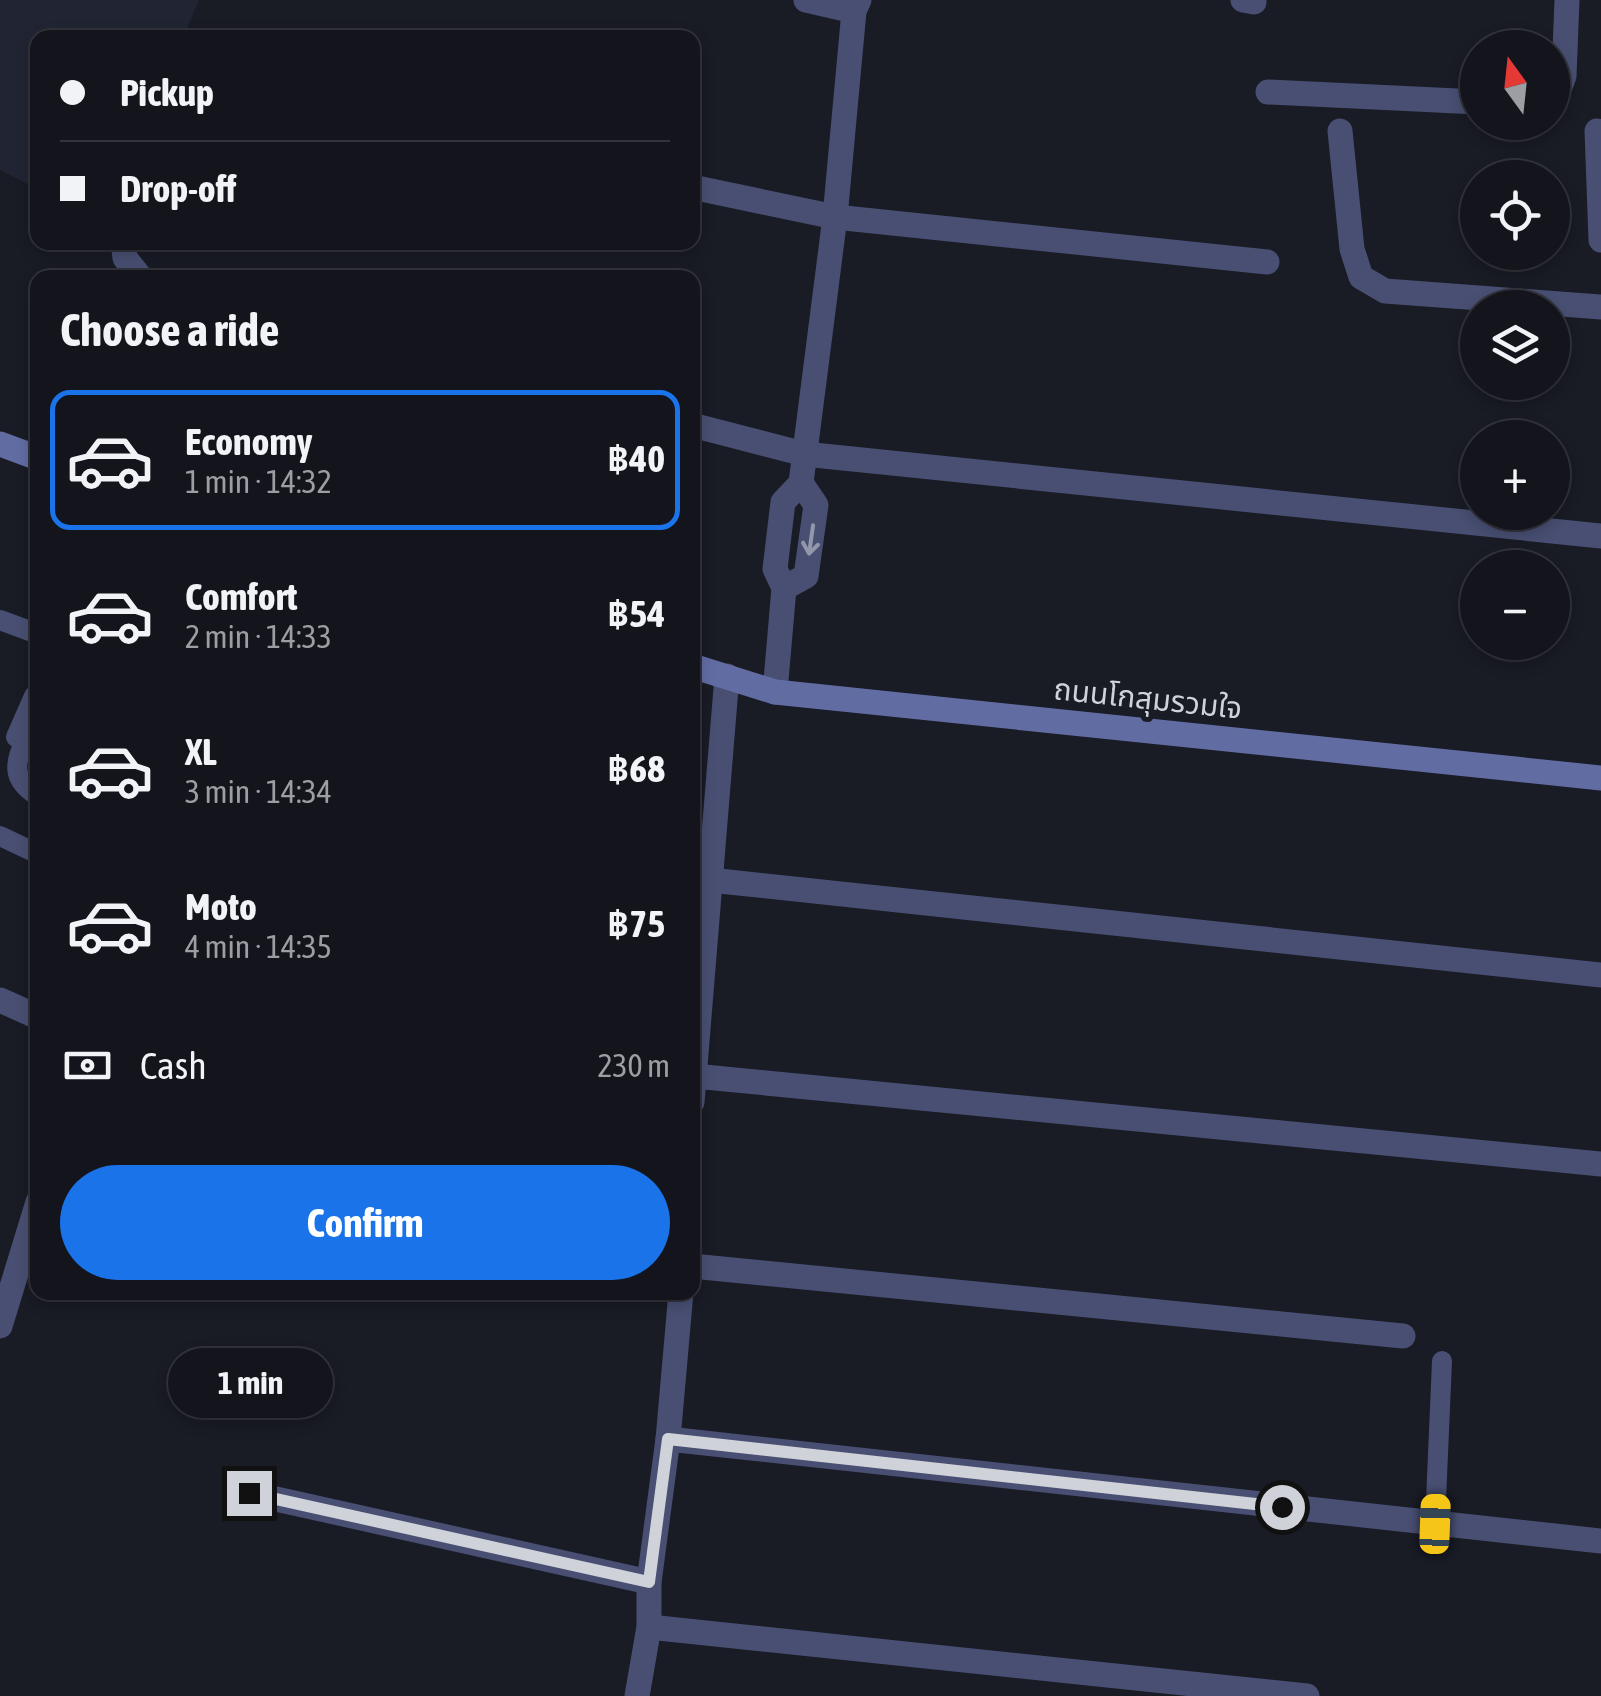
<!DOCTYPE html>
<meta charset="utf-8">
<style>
body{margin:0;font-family:"Asap Condensed","Noto Sans Thai",sans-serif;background:#202129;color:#f1f3f6;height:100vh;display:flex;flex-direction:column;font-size:38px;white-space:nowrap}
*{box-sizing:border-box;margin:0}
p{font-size:32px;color:#9d9ea3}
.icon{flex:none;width:55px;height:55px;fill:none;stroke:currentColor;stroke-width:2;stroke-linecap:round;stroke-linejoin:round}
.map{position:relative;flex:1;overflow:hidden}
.sheet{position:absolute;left:30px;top:270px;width:670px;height:1030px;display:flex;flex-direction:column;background:#13141c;border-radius:20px;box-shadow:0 5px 15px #0003,0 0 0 2px #32333b}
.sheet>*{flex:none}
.top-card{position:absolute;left:30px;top:30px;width:670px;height:220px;border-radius:20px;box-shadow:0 5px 15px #0003,0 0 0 2px #32333b;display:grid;align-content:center;height:220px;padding:0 30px;background:#13141c}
.needle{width:65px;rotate:345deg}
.tools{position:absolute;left:1460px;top:30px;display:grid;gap:20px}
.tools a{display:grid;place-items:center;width:110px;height:110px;border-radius:50%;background:#13141c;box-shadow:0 5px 15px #0003,0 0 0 2px #32333b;font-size:50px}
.end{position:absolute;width:45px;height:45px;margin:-22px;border:12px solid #d0d2d9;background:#111;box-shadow:0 0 0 5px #111}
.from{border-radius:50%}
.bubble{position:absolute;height:70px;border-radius:35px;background:#13141c;box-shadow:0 5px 15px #0003,0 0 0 2px #32333b;font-size:32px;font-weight:700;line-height:70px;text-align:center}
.car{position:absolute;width:30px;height:60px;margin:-30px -15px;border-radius:12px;box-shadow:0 0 8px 2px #0007;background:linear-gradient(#f5c518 24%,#345 0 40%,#f5c518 0 76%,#345 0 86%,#f5c518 0)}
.top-card b{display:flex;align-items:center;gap:35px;height:95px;font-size:38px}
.top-card b+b{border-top:2px solid #32333b}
.top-card i{width:25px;height:25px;background:#f1f3f6}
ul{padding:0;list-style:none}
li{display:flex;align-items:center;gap:30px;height:140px;margin:0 20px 15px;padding:0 10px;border:5px solid transparent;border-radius:20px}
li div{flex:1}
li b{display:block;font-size:38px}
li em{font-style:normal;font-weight:700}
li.active{border-color:#1a73e8}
li>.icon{width:90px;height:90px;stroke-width:1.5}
h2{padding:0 30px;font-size:45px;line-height:120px}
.pay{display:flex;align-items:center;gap:25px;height:110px;padding:0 30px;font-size:38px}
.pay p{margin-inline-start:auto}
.button{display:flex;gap:20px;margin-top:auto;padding:20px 30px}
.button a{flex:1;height:115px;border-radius:60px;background:#1a73e8;color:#fff;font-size:40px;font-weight:700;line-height:115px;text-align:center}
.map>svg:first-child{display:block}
.built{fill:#212432}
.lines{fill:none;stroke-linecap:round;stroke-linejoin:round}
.lane{stroke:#484f72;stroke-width:20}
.street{stroke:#484f72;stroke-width:25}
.secondary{stroke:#616ca3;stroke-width:25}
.oneway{stroke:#9397ab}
.route{stroke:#d0d2d9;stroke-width:12}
.labels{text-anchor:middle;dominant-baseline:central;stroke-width:10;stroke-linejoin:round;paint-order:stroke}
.street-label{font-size:30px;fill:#d0d2d9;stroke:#191b25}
</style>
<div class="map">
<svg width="1601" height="1696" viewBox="0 0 1601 1696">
<rect width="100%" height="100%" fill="#191b25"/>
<!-- built -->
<path class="built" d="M0 0H199L183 37 38 38 37 189 0 170Z"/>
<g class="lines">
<!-- lane -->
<g class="lane">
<path d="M0 620 38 634"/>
<path d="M16 737 34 696"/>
<path d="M25 741C13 765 13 781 38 796"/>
<path d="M0 836 38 854"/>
<path d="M1435 1524 1442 1361"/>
</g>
<!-- street -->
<g class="street">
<path d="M806 0 854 11"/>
<path d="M1243 0 1254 2"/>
<path d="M1268 92 1478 102"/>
<path d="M1552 99 1556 98 1564 76 1567 0"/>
<path d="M1340 131 1352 249 1361 277 1385 291 1601 307"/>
<path d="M1597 131 1601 240"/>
<path d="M692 187 835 217 1267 262"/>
<path d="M123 242 125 258 141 278"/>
<path d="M692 425 804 454 1601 536"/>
<path d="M784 588 806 576 816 505 801 483"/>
<path d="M775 692 784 588 775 569 783 502 801 483 835 217 854 11 859 0"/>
<path d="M710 880 1601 975"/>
<path d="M0 1000 38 1017"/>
<path d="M694 1076 1601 1164"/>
<path d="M692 1102 727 676"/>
<path d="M692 1266 1403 1336"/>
<path d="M0 1326 38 1202"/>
<path d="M668 1439 1601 1541"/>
<path d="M249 1493 649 1582"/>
<path d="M649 1627 1307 1696"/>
<path d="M637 1696 649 1627V1582L668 1439 681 1292"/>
</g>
<!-- secondary -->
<g class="secondary">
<path d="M0 444 38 458"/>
<path d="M692 666 775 692 1601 778"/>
</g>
</g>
<!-- one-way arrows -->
<defs><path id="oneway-shaft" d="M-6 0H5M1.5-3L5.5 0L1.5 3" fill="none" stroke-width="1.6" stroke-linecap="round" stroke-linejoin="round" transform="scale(2.5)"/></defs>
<use class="oneway" href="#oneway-shaft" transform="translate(811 540) rotate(98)"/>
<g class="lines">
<!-- route -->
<path class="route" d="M249 1493 649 1582 668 1439 1282 1507"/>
</g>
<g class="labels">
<!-- street labels -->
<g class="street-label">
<text transform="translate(1148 698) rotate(6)">ถนนโกสุมรวมใจ</text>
</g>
</g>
</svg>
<div class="tools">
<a><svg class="needle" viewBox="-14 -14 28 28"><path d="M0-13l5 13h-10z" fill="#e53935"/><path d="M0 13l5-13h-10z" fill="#9d9ea3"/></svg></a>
<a><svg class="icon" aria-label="locate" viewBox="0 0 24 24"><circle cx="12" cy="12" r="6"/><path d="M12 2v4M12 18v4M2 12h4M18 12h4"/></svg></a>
<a><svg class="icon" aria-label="layers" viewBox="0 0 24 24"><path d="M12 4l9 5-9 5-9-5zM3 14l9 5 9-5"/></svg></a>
<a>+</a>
<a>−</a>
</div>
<i class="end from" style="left:1282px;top:1507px"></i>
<i class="end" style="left:249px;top:1493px"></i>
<div class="bubble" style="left:168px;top:1348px;width:165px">1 min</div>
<i class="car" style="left:1435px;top:1524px;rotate:2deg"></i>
<div class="top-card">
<b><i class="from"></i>Pickup</b>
<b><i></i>Drop-off</b>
</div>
<section class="sheet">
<h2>Choose a ride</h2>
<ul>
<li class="active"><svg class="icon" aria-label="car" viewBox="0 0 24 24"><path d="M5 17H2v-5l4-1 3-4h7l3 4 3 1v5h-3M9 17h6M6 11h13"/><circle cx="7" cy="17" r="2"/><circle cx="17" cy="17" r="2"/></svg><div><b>Economy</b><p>1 min · 14:32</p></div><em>฿40</em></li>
<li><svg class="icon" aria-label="car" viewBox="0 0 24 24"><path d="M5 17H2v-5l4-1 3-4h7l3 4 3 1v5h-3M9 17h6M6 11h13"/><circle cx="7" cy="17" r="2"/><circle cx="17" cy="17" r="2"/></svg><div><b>Comfort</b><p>2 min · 14:33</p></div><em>฿54</em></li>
<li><svg class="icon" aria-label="car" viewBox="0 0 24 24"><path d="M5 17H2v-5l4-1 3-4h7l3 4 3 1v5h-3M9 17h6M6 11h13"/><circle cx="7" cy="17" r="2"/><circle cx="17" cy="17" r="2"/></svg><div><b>XL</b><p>3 min · 14:34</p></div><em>฿68</em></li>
<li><svg class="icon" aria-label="car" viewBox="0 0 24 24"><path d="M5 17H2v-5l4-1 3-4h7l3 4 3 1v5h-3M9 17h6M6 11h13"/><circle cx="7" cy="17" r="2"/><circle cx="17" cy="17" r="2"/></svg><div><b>Moto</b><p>4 min · 14:35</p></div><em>฿75</em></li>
</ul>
<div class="pay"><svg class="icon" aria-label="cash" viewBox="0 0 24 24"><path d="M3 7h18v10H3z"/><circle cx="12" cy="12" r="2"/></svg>Cash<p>230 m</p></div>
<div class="button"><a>Confirm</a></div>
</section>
</div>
